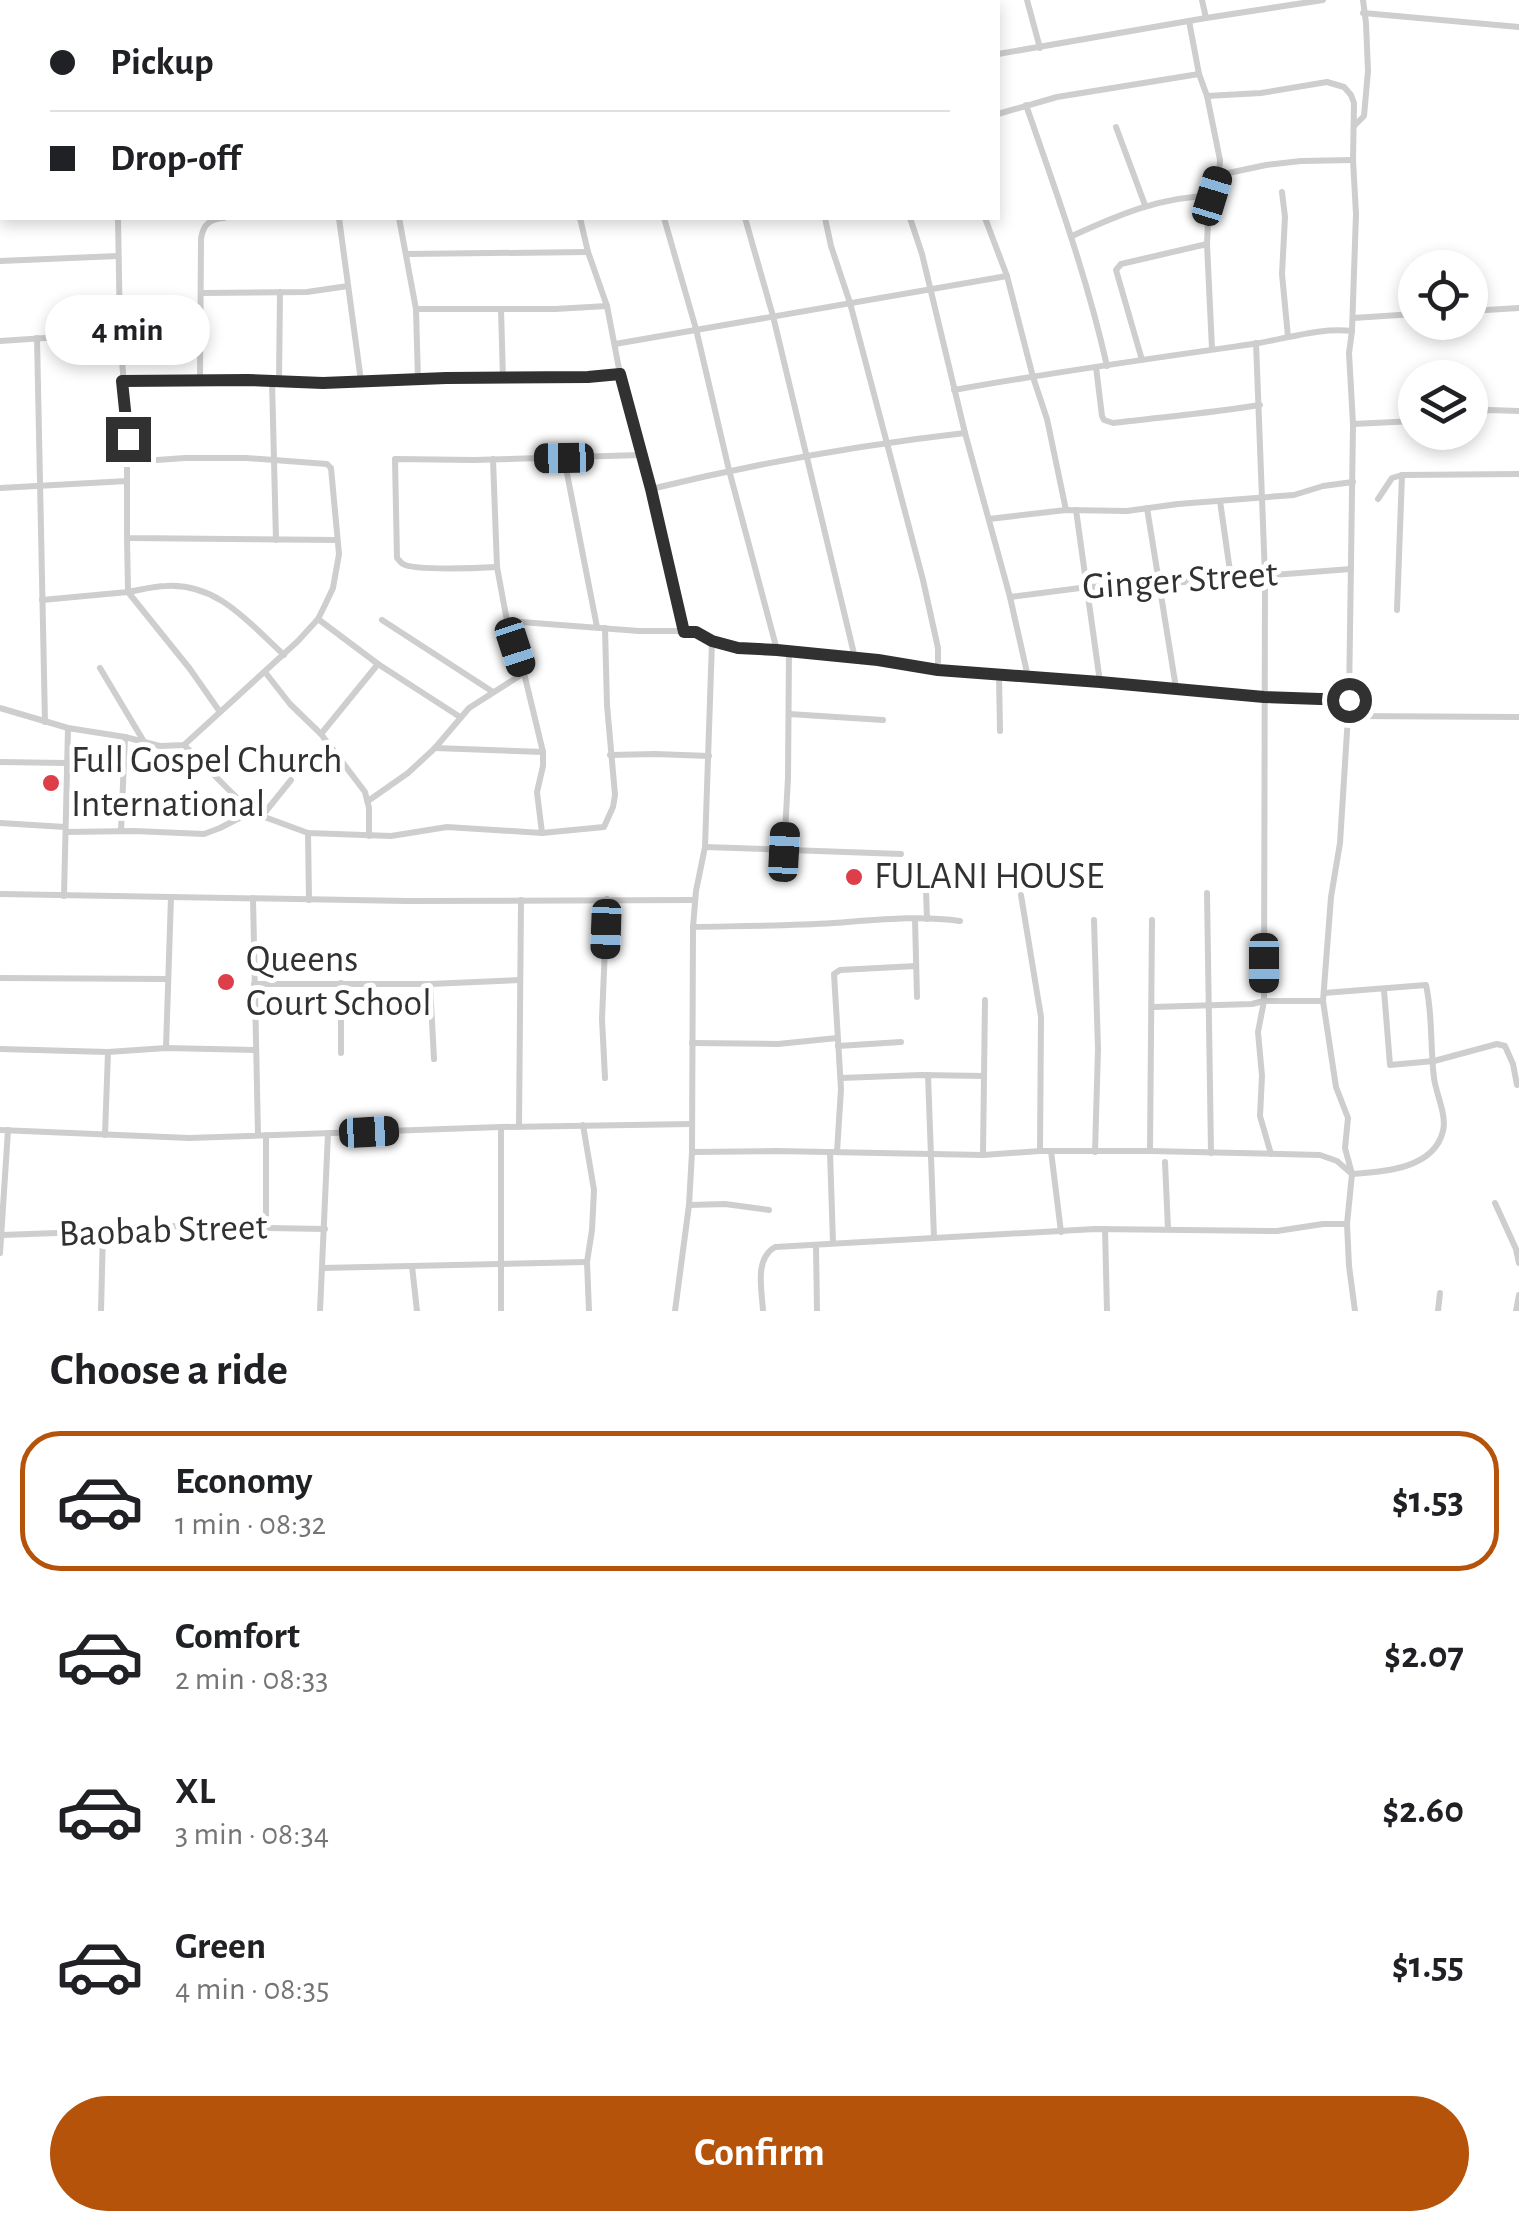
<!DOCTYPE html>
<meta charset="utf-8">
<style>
body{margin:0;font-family:"Alegreya Sans",sans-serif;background:#f6f6f6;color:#202124;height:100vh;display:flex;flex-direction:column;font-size:38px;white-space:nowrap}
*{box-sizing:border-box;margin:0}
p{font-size:32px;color:#757577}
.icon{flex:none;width:55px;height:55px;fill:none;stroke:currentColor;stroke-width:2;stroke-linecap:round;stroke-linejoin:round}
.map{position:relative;height:1311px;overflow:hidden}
.side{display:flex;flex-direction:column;background:#fff;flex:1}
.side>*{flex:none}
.banner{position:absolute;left:0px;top:0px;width:1000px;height:220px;box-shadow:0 5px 15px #0003;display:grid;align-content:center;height:220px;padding:0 50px;background:#fff}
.fabs{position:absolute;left:1398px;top:250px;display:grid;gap:20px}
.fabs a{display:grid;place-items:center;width:90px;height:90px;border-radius:50%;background:#fff;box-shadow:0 5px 15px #0003;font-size:50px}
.end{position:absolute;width:45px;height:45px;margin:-22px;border:12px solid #313131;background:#fff;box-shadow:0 0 0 5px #fff}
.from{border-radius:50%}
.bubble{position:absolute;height:70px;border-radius:35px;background:#fff;box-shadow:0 5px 15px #0003;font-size:32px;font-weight:700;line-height:70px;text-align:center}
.car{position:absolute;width:30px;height:60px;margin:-30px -15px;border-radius:12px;box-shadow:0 0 8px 2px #0007;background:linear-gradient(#222 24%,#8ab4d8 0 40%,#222 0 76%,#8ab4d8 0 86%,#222 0)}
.banner b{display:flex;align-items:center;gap:35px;height:95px;font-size:38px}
.banner b+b{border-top:2px solid #e0e0e0}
.banner i{width:25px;height:25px;background:#202124}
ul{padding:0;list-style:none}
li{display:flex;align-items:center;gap:30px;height:140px;margin:0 20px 15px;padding:0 30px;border:5px solid transparent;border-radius:40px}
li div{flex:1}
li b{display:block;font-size:38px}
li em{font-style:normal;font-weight:700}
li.on{border-color:#b45309}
li>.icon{width:90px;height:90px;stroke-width:1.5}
h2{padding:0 50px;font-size:45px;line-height:120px}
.action{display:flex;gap:20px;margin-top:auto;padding:20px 50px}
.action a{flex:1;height:115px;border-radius:60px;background:#b45309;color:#fff;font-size:40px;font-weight:700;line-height:115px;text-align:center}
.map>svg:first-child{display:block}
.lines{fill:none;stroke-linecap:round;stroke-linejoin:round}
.minor{stroke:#cecece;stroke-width:6}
.route{stroke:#313131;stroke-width:12}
.poi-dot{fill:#dc3f4a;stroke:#fff;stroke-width:4}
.labels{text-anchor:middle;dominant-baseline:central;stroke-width:10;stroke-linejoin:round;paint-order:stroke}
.street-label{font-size:38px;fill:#313131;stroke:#fff}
.poi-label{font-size:38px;fill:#313131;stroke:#fff;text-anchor:start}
</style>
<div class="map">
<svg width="1519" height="1311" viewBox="0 0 1519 1311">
<rect width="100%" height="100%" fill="#fff"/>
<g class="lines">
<!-- minor -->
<g class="minor">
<path d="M161 0V2"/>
<path d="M239 0V2"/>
<path d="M353 0 354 2"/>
<path d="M436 0 437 2"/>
<path d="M498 0V2"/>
<path d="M610 0 611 2"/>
<path d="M692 0V2"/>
<path d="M770 0 771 2"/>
<path d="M1027 0 1040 48"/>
<path d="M1202 0 1206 18"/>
<path d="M17 2V0"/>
<path d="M82 2V0"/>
<path d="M846 2 862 0"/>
<path d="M1363 13 1519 27"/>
<path d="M0 19H2"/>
<path d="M1189 21 1199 74 1207 96 1220 160 1219 175 1208 221 1207 244 1212 349"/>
<path d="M998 54 1206 18 1323 0"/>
<path d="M0 94H2"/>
<path d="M1207 96 1261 93 1327 82 1344 87 1351 95 1354 103 1353 160 1356 214 1352 331 1349 353 1353 424 1349 700 1340 843 1331 897 1323 1001 1336 1087 1348 1118 1345 1148 1352 1174 1347 1224 1349 1266 1355 1311"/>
<path d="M1026 105C1056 191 1087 277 1107 366"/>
<path d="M998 114 1057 97 1199 74"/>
<path d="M1354 126 1364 116 1368 71 1366 23 1363 0"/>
<path d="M1116 127 1145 205"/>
<path d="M0 172H2"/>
<path d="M1219 175 1266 165 1301 161 1353 160"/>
<path d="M1282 192 1285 217 1282 274 1288 337"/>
<path d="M339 218 361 381"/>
<path d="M399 218 416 309 418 380"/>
<path d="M580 218 588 252 607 306 620 374 631 411 640 455 651 489 684 632"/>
<path d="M664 218 696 329 729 470 777 650"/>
<path d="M745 218 773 316 855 658"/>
<path d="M825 218 831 246 850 303 923 580 938 648V670"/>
<path d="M910 218 922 254 965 433 1010 597 1028 677"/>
<path d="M985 218 1007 276 1033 377 1047 419 1066 510"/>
<path d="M1072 236C1118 215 1162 196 1213 196"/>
<path d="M407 254 588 252"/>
<path d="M0 261 118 256"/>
<path d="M201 293 307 292 348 286"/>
<path d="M416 309H555L607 306"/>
<path d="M501 309 503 379"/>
<path d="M1470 311 1519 308"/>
<path d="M1353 318 1415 314"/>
<path d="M37 338 45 722"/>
<path d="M0 341 120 333"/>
<path d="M1256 343 1265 576 1264 1001 1258 1032 1262 1076 1260 1116 1271 1154"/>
<path d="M615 344 1007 276"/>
<path d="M1142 360 1116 270 1121 264 1207 244"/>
<path d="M1096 367 1102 416 1104 420 1113 423C1162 417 1211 413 1260 405"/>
<path d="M122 381 248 380 323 383 446 378 588 377 620 374"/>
<path d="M200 381 201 239C203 225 209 219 224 218"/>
<path d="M272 381 276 540"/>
<path d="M279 381 280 292"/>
<path d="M954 390C1053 372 1154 358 1253 344 1286 339 1320 327 1352 331"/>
<path d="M1470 417 1489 410 1519 411"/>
<path d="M1353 424 1415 421"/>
<path d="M564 458 597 627"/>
<path d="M493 459 497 567 507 621 524 673 543 752V766L537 792 542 833"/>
<path d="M127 481V538L337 540"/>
<path d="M0 488 127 481V427L120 333 118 218"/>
<path d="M651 489C754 464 859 445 965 433"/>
<path d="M1378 499 1392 478 1402 475 1519 474"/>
<path d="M1220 501 1231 578"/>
<path d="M1147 508 1176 688"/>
<path d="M1076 510 1100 682"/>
<path d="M989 519 1066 510 1127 511 1178 504 1294 495 1323 486 1353 482"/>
<path d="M497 567C480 568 415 571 403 564 400 562 399 560 397 558L395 459 474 460 640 455"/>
<path d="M1010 597 1088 587 1158 584 1351 569"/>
<path d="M42 600 128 592 127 538"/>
<path d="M1397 610 1402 475"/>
<path d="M318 619 378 664 460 717"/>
<path d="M382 620 493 692"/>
<path d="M507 621 639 631H691L712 641 737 648 777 650 878 660 938 670 1100 682 1265 697 1349 700"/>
<path d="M100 668 143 740"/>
<path d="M265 672 290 704 321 734 365 792 369 808V836"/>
<path d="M999 675 1000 731"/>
<path d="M0 708 68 728 125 737 160 746 184 745 298 641 318 619 325 605 333 588 339 554 331 468 327 464 246 458H185L128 462"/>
<path d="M220 712 190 669 128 592C140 590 154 586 166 586 218 583 249 623 284 655"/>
<path d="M789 714 883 720"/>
<path d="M1348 716 1519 717"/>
<path d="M321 734 378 664"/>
<path d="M184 745 251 812 308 833 391 836 447 827 542 833 604 827 613 807 615 795 607 705 605 628"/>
<path d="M435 748 543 752"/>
<path d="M610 755 655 754 709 756"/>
<path d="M0 762 67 763"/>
<path d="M368 801 408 773 435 748 469 708 524 673"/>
<path d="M262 816 291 780"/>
<path d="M0 823 65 827"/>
<path d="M121 831 125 737"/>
<path d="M66 832 134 831 204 834 220 828 251 812"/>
<path d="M308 833 309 900"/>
<path d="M705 847 901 854"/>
<path d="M784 851 788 778 789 651"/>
<path d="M926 890 927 919"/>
<path d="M1207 893 1211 1153"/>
<path d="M0 894 407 901 695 900"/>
<path d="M1021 895 1041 1017 1040 1151"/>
<path d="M64 896 68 728"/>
<path d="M253 898 258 1135"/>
<path d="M915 919 917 997"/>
<path d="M1094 920 1098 1049 1095 1152"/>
<path d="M693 927C740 926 787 926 834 923 876 920 918 915 960 921"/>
<path d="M0 978 168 979"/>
<path d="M254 984H430L520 980"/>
<path d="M430 984 434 1059"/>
<path d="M1384 990 1390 1065 1434 1061 1497 1044 1505 1046 1513 1064 1517 1085"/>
<path d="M1153 1007 1252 1004 1264 1001H1323"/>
<path d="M692 1043 778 1044 837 1038"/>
<path d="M838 1046 901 1042"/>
<path d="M166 1048 171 897"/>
<path d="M0 1049 108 1052 166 1048 255 1050"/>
<path d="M341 1053V983"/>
<path d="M928 1075 934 1238"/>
<path d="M605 1078 602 1019 607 899"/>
<path d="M841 1078 921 1075 984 1076"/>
<path d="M583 1125 594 1190 592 1230 587 1262 589 1311"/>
<path d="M519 1127 521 900"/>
<path d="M0 1130 189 1138 501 1127 692 1124"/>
<path d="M105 1135 108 1052"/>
<path d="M266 1135V1227"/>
<path d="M1051 1151 1061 1232"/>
<path d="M1150 1151 1152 920"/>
<path d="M692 1152 776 1151 983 1155 1040 1151H1150L1320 1155 1337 1161 1352 1174C1383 1172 1434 1169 1443 1131 1447 1115 1436 1094 1434 1078 1430 1047 1433 1016 1426 985L1324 993"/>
<path d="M830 1152 833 1243"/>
<path d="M837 1152 841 1089 834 974 840 970 916 966"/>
<path d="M983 1155 985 1000"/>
<path d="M1165 1162 1168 1229"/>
<path d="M1495 1203 1516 1249 1519 1263"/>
<path d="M689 1205 725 1204 769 1210"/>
<path d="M1105 1229 1107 1311"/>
<path d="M2 1235 85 1232 166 1226 325 1229"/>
<path d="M816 1246 817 1311"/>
<path d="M0 1253 8 1130"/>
<path d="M412 1266 417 1311"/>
<path d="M322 1268 587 1262"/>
<path d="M101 1311 103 1231"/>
<path d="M320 1311 328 1133"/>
<path d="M501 1311V1127"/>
<path d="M675 1311 689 1205 692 1152 693 927 696 891 705 847 712 641"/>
<path d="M763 1311C762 1290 754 1259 775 1247L1095 1229 1277 1231 1323 1224H1347"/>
<path d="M1438 1311 1440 1293"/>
<path d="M1516 1311 1519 1295"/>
</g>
</g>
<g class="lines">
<!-- route -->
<path class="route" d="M128 439 122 381 248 380 323 383 446 378 588 377 620 374 651 489 684 632H696L712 641 738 648 777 650 878 660 938 670 1100 682 1264 697 1349 700"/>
</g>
<!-- markers -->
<g class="poi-dot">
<circle cx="51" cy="783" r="10"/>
<circle cx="854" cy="877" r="10"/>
<circle cx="226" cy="982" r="10"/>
</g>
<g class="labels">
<!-- street labels -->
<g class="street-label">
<text transform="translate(1180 581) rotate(-4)">Ginger Street</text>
<text transform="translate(163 1231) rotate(-2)">Baobab Street</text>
</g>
<!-- poi labels -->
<g class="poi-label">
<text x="71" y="761">Full Gospel Church<tspan x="71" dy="44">International</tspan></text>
<text x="874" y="877">FULANI HOUSE</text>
<text x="246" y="960">Queens<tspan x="246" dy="44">Court School</tspan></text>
</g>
</g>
</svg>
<div class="fabs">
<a><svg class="icon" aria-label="locate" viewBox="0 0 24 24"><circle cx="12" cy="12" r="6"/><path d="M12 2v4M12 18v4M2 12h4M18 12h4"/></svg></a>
<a><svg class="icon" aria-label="layers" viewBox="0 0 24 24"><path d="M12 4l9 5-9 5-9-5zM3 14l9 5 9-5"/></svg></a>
</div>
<i class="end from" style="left:1349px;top:700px"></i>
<i class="end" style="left:128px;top:439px"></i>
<div class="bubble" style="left:45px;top:295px;width:165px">4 min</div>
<i class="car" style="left:1212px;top:196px;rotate:17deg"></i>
<i class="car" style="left:564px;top:458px;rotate:269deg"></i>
<i class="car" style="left:515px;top:647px;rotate:162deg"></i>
<i class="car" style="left:784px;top:852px;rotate:3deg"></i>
<i class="car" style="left:606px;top:929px;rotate:182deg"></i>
<i class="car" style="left:1264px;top:963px;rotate:180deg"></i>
<i class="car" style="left:369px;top:1132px;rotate:87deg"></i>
<div class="banner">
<b><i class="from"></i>Pickup</b>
<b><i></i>Drop-off</b>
</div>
</div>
<section class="side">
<h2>Choose a ride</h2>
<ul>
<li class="on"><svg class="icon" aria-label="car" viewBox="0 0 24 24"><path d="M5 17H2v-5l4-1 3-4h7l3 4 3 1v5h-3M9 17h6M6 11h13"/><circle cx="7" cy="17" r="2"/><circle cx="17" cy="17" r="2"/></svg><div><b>Economy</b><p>1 min · 08:32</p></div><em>$1.53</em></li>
<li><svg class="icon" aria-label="car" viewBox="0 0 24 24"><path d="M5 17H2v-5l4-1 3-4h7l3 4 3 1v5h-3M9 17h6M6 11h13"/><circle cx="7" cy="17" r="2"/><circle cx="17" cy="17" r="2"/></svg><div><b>Comfort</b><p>2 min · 08:33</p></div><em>$2.07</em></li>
<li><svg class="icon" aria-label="car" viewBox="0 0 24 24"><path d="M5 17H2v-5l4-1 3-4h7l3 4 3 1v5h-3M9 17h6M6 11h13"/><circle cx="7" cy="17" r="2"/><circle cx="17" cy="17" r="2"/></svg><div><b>XL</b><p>3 min · 08:34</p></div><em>$2.60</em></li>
<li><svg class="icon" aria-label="car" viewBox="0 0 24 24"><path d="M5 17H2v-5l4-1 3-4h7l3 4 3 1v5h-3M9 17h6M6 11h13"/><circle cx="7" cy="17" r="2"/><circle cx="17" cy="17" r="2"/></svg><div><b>Green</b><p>4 min · 08:35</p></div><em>$1.55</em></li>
</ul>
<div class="action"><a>Confirm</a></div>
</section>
